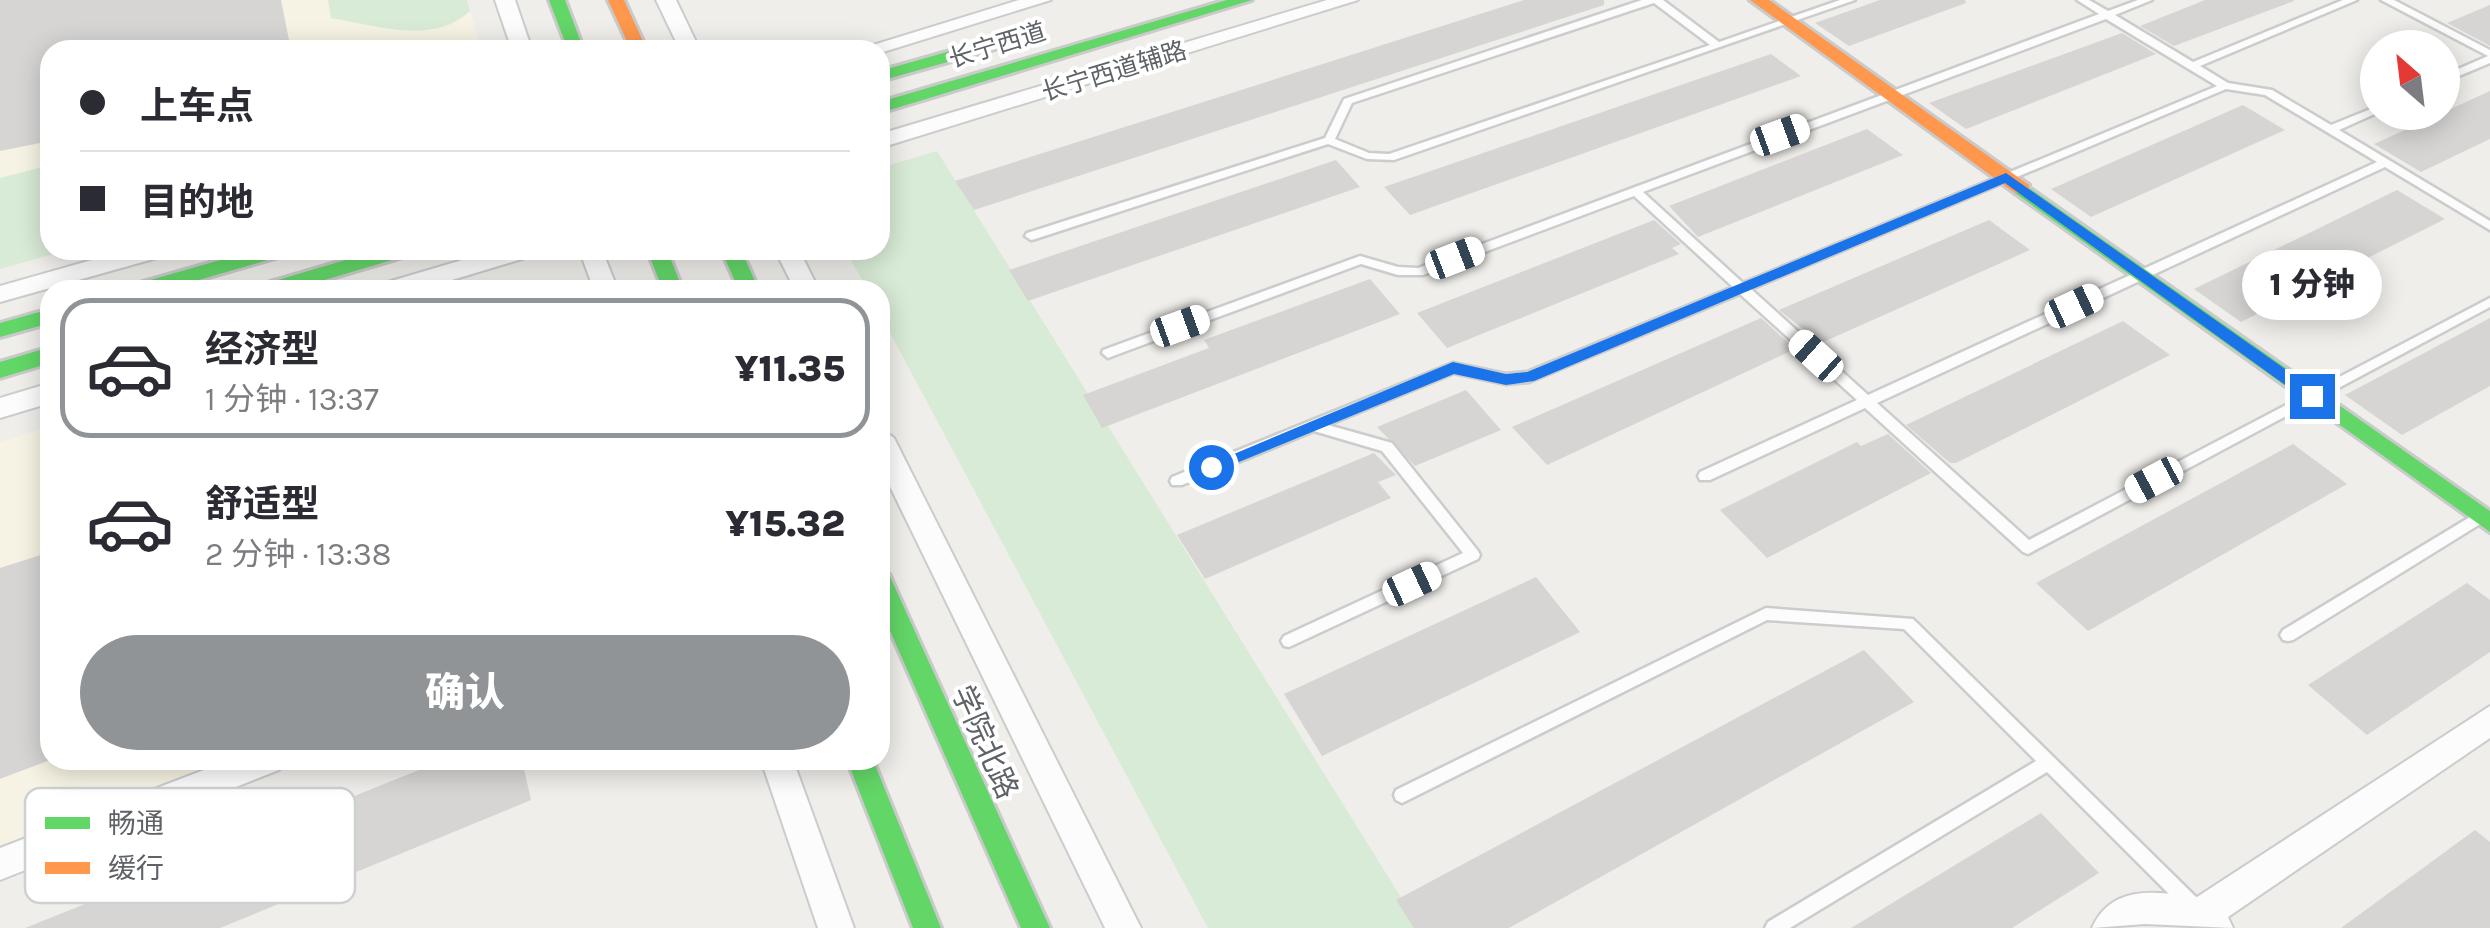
<!DOCTYPE html>
<html lang="zh">
<meta charset="utf-8">
<style>
body{margin:0;font-family:Karla,"Noto Sans SC",sans-serif;background:#f2f2f3;color:#2b2b33;height:100vh;display:flex;flex-direction:column;font-size:38px;white-space:nowrap}
*{box-sizing:border-box;margin:0}
p{font-size:32px;color:#7c7c81}
.icon{flex:none;width:55px;height:55px;fill:none;stroke:currentColor;stroke-width:2;stroke-linecap:round;stroke-linejoin:round}
.map{position:relative;flex:1;overflow:hidden}
.sheet{position:absolute;left:40px;top:280px;width:850px;height:490px;display:flex;flex-direction:column;background:#fff;border-radius:30px;box-shadow:0 5px 25px #0003}
.sheet>*{flex:none}
.hud{position:absolute;left:40px;top:40px;width:850px;height:220px;border-radius:30px;box-shadow:0 5px 25px #0003;display:grid;align-content:center;height:220px;padding:0 40px;background:#fff}
.needle{width:65px;rotate:332deg}
.tools{position:absolute;left:2360px;top:30px;display:grid;gap:20px}
.tools a{display:grid;place-items:center;width:100px;height:100px;border-radius:50%;background:#fff;box-shadow:0 5px 25px #0003;font-size:50px}
.end{position:absolute;width:45px;height:45px;margin:-22px;border:12px solid #1a73e8;background:#fff;box-shadow:0 0 0 5px #fff}
.from{border-radius:50%}
.bubble{position:absolute;height:70px;border-radius:35px;background:#fff;box-shadow:0 5px 25px #0003;font-size:32px;font-weight:800;line-height:70px;text-align:center}
.car{position:absolute;width:30px;height:60px;margin:-30px -15px;border-radius:12px;box-shadow:0 0 8px 2px #0007;background:linear-gradient(#fff 24%,#345 0 40%,#fff 0 76%,#345 0 86%,#fff 0)}
.hud b{display:flex;align-items:center;gap:35px;height:95px;font-size:38px}
.hud b+b{border-top:2px solid #e1e1e2}
.hud i{width:25px;height:25px;background:#2b2b33}
ul{padding:18px 0 0;list-style:none}
li{display:flex;align-items:center;gap:30px;height:140px;margin:0 20px 15px;padding:0 20px;border:5px solid transparent;border-radius:30px}
li div{flex:1}
li b{display:block;font-size:38px}
li em{font-style:normal;font-weight:800}
li.current{border-color:#919496}
li>.icon{width:90px;height:90px;stroke-width:1.5}
.button{display:flex;gap:20px;margin-top:auto;padding:20px 40px}
.button a{flex:1;height:115px;border-radius:60px;background:#919496;color:#fff;font-size:40px;font-weight:800;line-height:115px;text-align:center}
.map>svg:first-child{display:block}
.commercial{fill:#f7f3e4}
.green{fill:#d8ebd6}
.building{fill:#d6d5d3}
.lines{fill:none;stroke-linecap:round;stroke-linejoin:round}
.lane-casing{stroke:#cbcccc;stroke-width:5}
.street-casing{stroke:#cbcccc;stroke-width:4}
.fast-casing{stroke:#cacacb;stroke-width:6}
.slow-casing{stroke:#cacacb;stroke-width:6}
.lane{fill:#fdfcfc;fill-rule:evenodd}
.street{fill:#fdfcfc;fill-rule:evenodd}
.fast{fill:#63d668;fill-rule:evenodd}
.slow{fill:#ff974d;fill-rule:evenodd}
.route{fill:#1a73e8}
.labels{text-anchor:middle;dominant-baseline:central;stroke-width:8;stroke-linejoin:round;paint-order:stroke}
.far-street-label{font-size:25px;fill:#5f6368;stroke:#fff}
.street-label{font-size:30px;fill:#5f6368;stroke:#fff}
.key{fill:#fff;stroke:#cfd0d2;stroke-width:2.5}
.key-label{font-size:28px;fill:#5f6368}
</style>
<div class="map">
<svg width="2490" height="928" viewBox="0 0 2490 928">
<rect width="100%" height="100%" fill="#efeeea"/>
<!-- commercial -->
<g class="commercial">
<path d="M0 0H467L481 50H50V250H69L0 269Z"/>
<path d="M50 427V760H243L0 854V442Z"/>
</g>
<!-- green -->
<g class="green">
<path d="M328 0H467L470 11C434 46 374 25 331 18Z"/>
<path d="M937 151 1420 928H1208L880 314V290H867L846 250H880V168Z"/>
<path d="M50 165V250H69L0 269V178Z"/>
</g>
<!-- building -->
<g class="building">
<path d="M0 0H281L291 50H50V141L0 151Z"/>
<path d="M1524 0H1604V5L974 210 955 181Z"/>
<path d="M1880 0H1965L1966 3 1849 46 1815 23Z"/>
<path d="M2205 0H2294V1L2174 46 2140 26Z"/>
<path d="M2490 5V46L2447 23Z"/>
<path d="M2122 33 2156 54 1966 129 1929 103Z"/>
<path d="M1771 54 1801 76 1410 215 1384 187Z"/>
<path d="M2490 91V139L2421 172 2374 144Z"/>
<path d="M2243 105 2285 130 2091 217 2051 189Z"/>
<path d="M1867 129 1903 155 1698 237 1669 206Z"/>
<path d="M1336 160 1360 187 1028 301 1009 270Z"/>
<path d="M2397 190 2445 219 2241 322 2194 289Z"/>
<path d="M1654 220 1681 244 1672 248 1679 254 1447 348 1417 313Z"/>
<path d="M1989 220 2030 250 1821 343 1779 310Z"/>
<path d="M1370 279 1400 314 1102 428 1083 395 1209 348 1204 340Z"/>
<path d="M1761 318 1795 349 1547 465 1512 427Z"/>
<path d="M2490 318V386L2402 435 2345 395Z"/>
<path d="M2123 321 2170 355 1956 463H1950L1906 425Z"/>
<path d="M1466 390 1501 430 1415 466 1377 427Z"/>
<path d="M1888 434 1931 473 1767 558 1720 510 1857 442 1861 446Z"/>
<path d="M2293 444 2347 484 2088 631 2036 583Z"/>
<path d="M1374 453 1396 475 1378 482 1391 498 1205 579 1177 535Z"/>
<path d="M50 552V760L0 779V568Z"/>
<path d="M1536 577 1580 632 1322 756 1284 694Z"/>
<path d="M2467 583 2490 600V652L2367 735 2308 685Z"/>
<path d="M1864 650 1914 702 1509 928H1414L1396 900Z"/>
<path d="M444 760H522L531 800 220 928H25Z"/>
<path d="M2041 813 2099 873 2012 928H1851Z"/>
<path d="M2475 830 2490 842V928H2341Z"/>
</g>
<g class="lines">
<!-- lane casing -->
<g class="lane-casing">
<g id="lane">
<path d="M1642 0H1663L1719 42 1840 0H1855L1394 160 1367 159 1328 144 1035 239 1031 240 1025 236 1027 233 1325 138 1344 99ZM1654 3 1710 45 1389 154 1369 153 1335 139 1352 103Z"/>
<path d="M2077 0H2089L2108 11 2138 0H2152L2115 15 2193 62 2343 0H2357L2200 66 2228 83 2272 90 2331 125 2378 106 2379 112 2339 130 2490 221V230L2385 167 1877 403 2029 540 2490 298V307L2028 554 2023 552 1865 408 1710 480H1700L1698 476 1700 472 1857 400 1740 294 1529 382 1506 384 1454 373 1328 425 1392 443 1478 551 1480 555 1478 559 1289 647 1284 646 1281 641 1284 636 1463 553 1382 451 1314 431 1182 485H1172L1170 481 1172 477 1448 365 1453 363 1506 374 1527 372 1733 287 1634 196 1423 275H1398L1361 264 1113 356 1108 358 1102 353 1103 350 1360 256 1398 267 1418 268 2099 14ZM2106 19 2217 86 1743 283 1643 192ZM2226 89 2265 95 2377 162 1868 395 1751 289Z"/>
<path d="M2381 0H2394L2490 50V63L2442 83V76L2488 56Z"/>
<path d="M2480 511 2485 513 2487 517 2485 521 2293 640 2288 641 2283 640 2280 635 2283 630Z"/>
<path d="M1766 608 1913 619 2200 901 2203 907 2200 913 2194 915 2188 913 2047 772 1790 928H1765L1768 922 2036 761 1904 629 1767 620 1408 800 1402 803 1396 800 1394 795 1396 790Z"/>
</g>
</g>
<!-- street casing -->
<g class="street-casing">
<g id="street">
<path d="M495 0H515L532 50H512Z"/>
<path d="M656 0H676L700 50H680Z"/>
<path d="M1019 0H1051L880 53 857 50Z"/>
<path d="M1327 0H1358L880 148V134Z"/>
<path d="M127 250H168L164 256 0 302V286Z"/>
<path d="M496 250H536L532 256 419 290H378L381 284Z"/>
<path d="M571 250H602L618 290H594L583 260Z"/>
<path d="M775 250H799L819 290H795Z"/>
<path d="M50 383V403L0 418V398Z"/>
<path d="M880 428 894 438 1141 928H1105L880 466Z"/>
<path d="M2490 706V738L2228 917 2233 928 2145 924 2092 928C2112 883 2158 892 2197 897Z"/>
<path d="M230 760H284L279 770 0 880V848Z"/>
<path d="M761 760H793L854 928H818Z"/>
</g>
</g>
<!-- fast casing -->
<g class="fast-casing">
<g id="fast">
<path d="M549 0H565L584 50H568Z"/>
<path d="M1227 0H1252L880 113V102Z"/>
<path d="M1031 28 1037 29V37L880 81V71Z"/>
<path d="M2022 183 2490 511V532L2015 193V185Z"/>
<path d="M255 250H288L285 255 164 290H130L133 285Z"/>
<path d="M379 250H412L409 255 291 290H258L261 285Z"/>
<path d="M647 250H667L683 290H663Z"/>
<path d="M721 250H741L759 290H739Z"/>
<path d="M50 309V323L0 337V323Z"/>
<path d="M50 347V363L0 378V362Z"/>
<path d="M880 571 889 574 892 581 1050 928H1021L880 608Z"/>
<path d="M847 760H873L941 928H913Z"/>
</g>
</g>
<!-- slow casing -->
<g class="slow-casing">
<g id="slow">
<path d="M608 0H624L647 50H631Z"/>
<path d="M1750 0H1769L2029 185V193H2015Z"/>
</g>
</g>
<!-- lane -->
<use href="#lane" class="lane"/>
<!-- street -->
<use href="#street" class="street"/>
<!-- fast -->
<use href="#fast" class="fast"/>
<!-- slow -->
<use href="#slow" class="slow"/>
</g>
<!-- route -->
<path class="route" d="M2006 173 2318 392V400H2306L2005 183 1534 381 1506 385 1454 374 1217 471 1203 467 1453 362 1506 374 1527 372Z"/>
<g class="labels">
<!-- far-street labels -->
<g class="far-street-label">
<text transform="translate(997 45) rotate(-17)">长宁西道</text>
<text transform="translate(1114 71) rotate(-17)">长宁西道辅路</text>
</g>
<!-- street labels -->
<g class="street-label">
<text transform="translate(985 742) rotate(66)">学院北路</text>
</g>
</g>
<!-- legend -->
<rect x="25" y="788" width="330" height="115" rx="15" class="key"/>
<rect x="45" y="817" width="45" height="12" fill="#63d668"/>
<rect x="45" y="862" width="45" height="12" fill="#ff974d"/>
<g class="key-label">
<text x="108" y="833">畅通</text>
<text x="108" y="878">缓行</text>
</g>
</svg>
<div class="tools">
<a><svg class="needle" viewBox="-14 -14 28 28"><path d="M0-13l5 13h-10z" fill="#e53935"/><path d="M0 13l5-13h-10z" fill="#7c7c81"/></svg></a>
</div>
<i class="end from" style="left:1211px;top:467px"></i>
<i class="end" style="left:2312px;top:396px"></i>
<div class="bubble" style="left:2242px;top:250px;width:140px">1 分钟</div>
<i class="car" style="left:1780px;top:135px;rotate:70deg"></i>
<i class="car" style="left:1455px;top:258px;rotate:69deg"></i>
<i class="car" style="left:2074px;top:306px;rotate:65deg"></i>
<i class="car" style="left:1180px;top:326px;rotate:70deg"></i>
<i class="car" style="left:1816px;top:356px;rotate:312deg"></i>
<i class="car" style="left:2154px;top:480px;rotate:242deg"></i>
<i class="car" style="left:1412px;top:584px;rotate:65deg"></i>
<div class="hud">
<b><i class="from"></i>上车点</b>
<b><i></i>目的地</b>
</div>
<section class="sheet">
<ul>
<li class="current"><svg class="icon" aria-label="car" viewBox="0 0 24 24"><path d="M5 17H2v-5l4-1 3-4h7l3 4 3 1v5h-3M9 17h6M6 11h13"/><circle cx="7" cy="17" r="2"/><circle cx="17" cy="17" r="2"/></svg><div><b>经济型</b><p>1 分钟 · 13:37</p></div><em>¥11.35</em></li>
<li><svg class="icon" aria-label="car" viewBox="0 0 24 24"><path d="M5 17H2v-5l4-1 3-4h7l3 4 3 1v5h-3M9 17h6M6 11h13"/><circle cx="7" cy="17" r="2"/><circle cx="17" cy="17" r="2"/></svg><div><b>舒适型</b><p>2 分钟 · 13:38</p></div><em>¥15.32</em></li>
</ul>
<div class="button"><a>确认</a></div>
</section>
</div>
